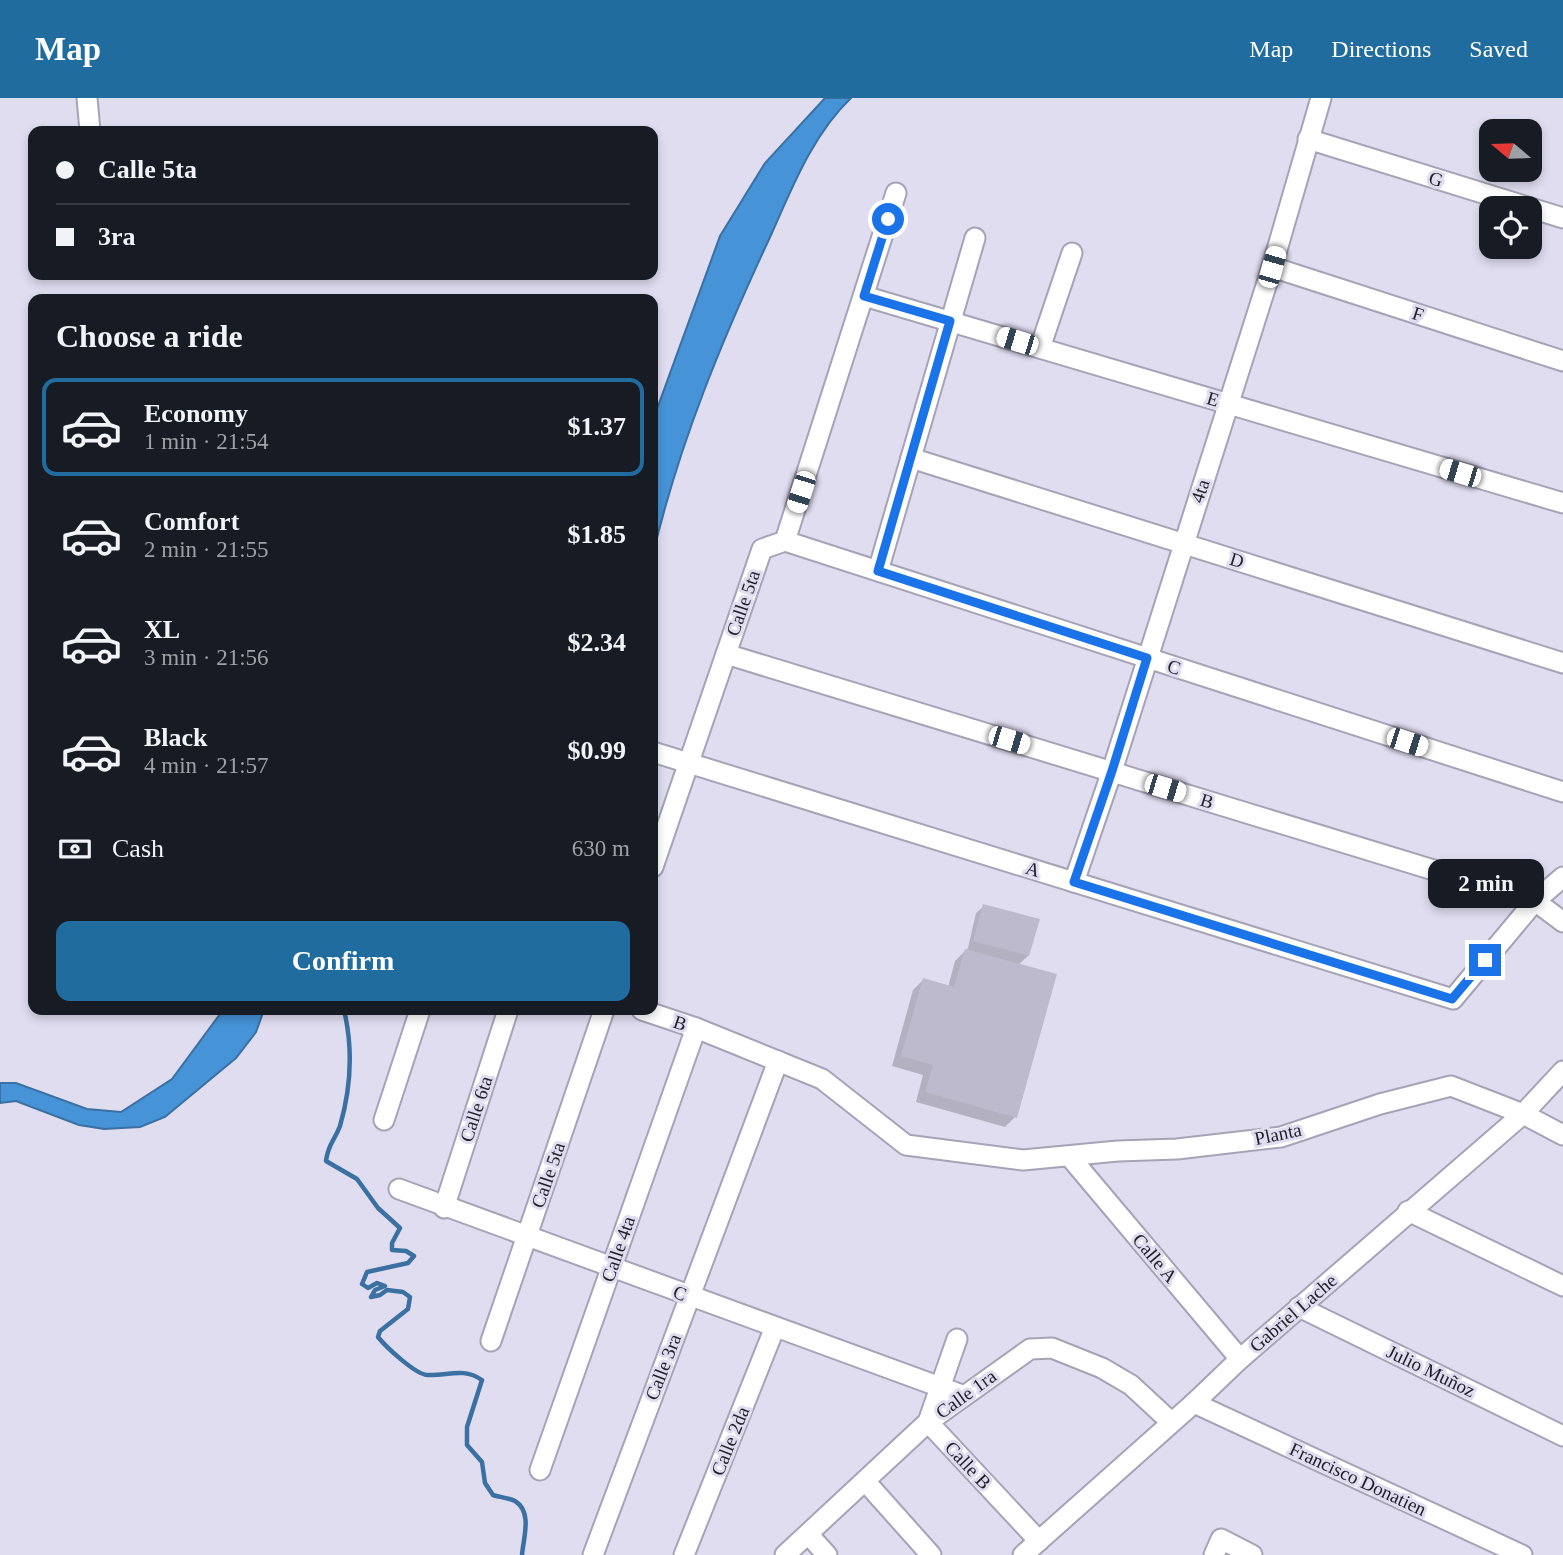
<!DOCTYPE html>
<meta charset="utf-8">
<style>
body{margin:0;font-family:Georgia,serif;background:#20242c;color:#f1f3f6;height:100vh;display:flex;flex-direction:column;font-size:26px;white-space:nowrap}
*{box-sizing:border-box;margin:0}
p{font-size:23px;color:#9ea1a6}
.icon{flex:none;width:38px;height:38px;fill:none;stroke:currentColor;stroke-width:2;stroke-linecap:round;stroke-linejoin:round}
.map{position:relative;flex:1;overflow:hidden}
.details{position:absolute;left:28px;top:196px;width:630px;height:721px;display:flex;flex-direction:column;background:#171b24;border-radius:14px;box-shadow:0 4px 10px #0003}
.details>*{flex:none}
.banner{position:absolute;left:28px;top:28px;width:630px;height:154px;border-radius:14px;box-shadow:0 4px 10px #0003;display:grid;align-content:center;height:154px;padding:0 28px;background:#171b24}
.needle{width:46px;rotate:289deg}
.tools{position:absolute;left:1479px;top:21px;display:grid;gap:14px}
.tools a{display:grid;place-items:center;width:63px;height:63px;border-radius:14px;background:#171b24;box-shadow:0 4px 10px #0003;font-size:35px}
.end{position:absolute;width:32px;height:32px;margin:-16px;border:9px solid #1a73e8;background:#fff;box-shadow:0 0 0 4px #fff}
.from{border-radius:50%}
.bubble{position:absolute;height:49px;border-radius:14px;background:#171b24;box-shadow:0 4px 10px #0003;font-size:23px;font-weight:700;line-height:49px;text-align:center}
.car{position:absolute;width:21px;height:42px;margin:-21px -10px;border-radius:9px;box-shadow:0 0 5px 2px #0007;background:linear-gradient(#fff 24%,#345 0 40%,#fff 0 76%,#345 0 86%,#fff 0)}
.banner b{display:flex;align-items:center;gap:24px;height:66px;font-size:26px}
.banner b+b{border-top:2px solid #363941}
.banner i{width:18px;height:18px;background:#f1f3f6}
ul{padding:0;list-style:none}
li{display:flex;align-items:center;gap:21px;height:98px;margin:0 14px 10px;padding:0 14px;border:4px solid transparent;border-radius:14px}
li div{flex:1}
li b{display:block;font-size:26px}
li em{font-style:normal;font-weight:700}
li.selected{border-color:#216c9f}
li>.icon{width:63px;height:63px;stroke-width:1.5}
h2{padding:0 28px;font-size:32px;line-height:84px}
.pay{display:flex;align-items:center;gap:18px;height:77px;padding:0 28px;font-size:26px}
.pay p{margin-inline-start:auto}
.primary-button{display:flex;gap:14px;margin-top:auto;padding:14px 28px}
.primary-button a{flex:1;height:80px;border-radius:14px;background:#216c9f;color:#fff;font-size:28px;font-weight:700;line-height:80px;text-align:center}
header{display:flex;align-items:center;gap:42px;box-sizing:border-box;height:98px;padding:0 35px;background:#216c9f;color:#fff}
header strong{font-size:33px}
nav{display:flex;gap:38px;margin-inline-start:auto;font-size:24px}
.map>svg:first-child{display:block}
.water{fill:#4693d7;stroke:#3a70a2;stroke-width:2}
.shadow{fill:#0003}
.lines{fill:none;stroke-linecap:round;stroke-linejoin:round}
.stream{stroke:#3a70a2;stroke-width:4.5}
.building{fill:#bdbace}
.minor-casing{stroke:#a6a3b6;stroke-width:23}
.minor{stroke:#fff;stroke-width:19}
.route{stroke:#1a73e8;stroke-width:9}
.labels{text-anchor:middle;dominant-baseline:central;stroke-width:6;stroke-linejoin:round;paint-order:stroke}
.street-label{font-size:19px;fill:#1f1e25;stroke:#e0ddf1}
</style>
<header>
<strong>Map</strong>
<nav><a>Map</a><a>Directions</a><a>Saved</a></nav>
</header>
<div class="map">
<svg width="1563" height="1457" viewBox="0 0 1563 1457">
<rect width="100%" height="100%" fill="#e0ddf1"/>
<!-- water -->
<g class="water">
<path d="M825 0H851C813 36 792 90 771 137 722 242 680 343 653 456V322L720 138 765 65Z"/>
<path d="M223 912H264L256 934 236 960 165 1019 140 1029 104 1031 79 1027 16 1003 0 1005V985H16L87 1011 121 1014 172 981Z"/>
</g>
<!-- shadow -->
<path class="shadow" d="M984 808 1028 858 1018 867 1015 1019 1005 1029 916 1004 923 977 892 968 913 892 923 882 948 889 955 863 968 850 976 815Z"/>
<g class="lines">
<!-- stream -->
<path class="stream" d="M344 912C353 950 351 990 340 1028 335 1042 328 1046 326 1063L357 1081 378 1110 400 1130 392 1145V1152L406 1153 414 1158 408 1165 367 1174 362 1186 368 1190 377 1185 385 1188 375 1192 371 1199 380 1197 387 1192 403 1194 410 1199 408 1211 380 1233 378 1239C386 1249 415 1276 427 1277 448 1278 463 1269 482 1282L467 1329V1347L482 1364 485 1385 493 1397C499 1399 509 1400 515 1403 533 1414 523 1441 522 1457"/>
</g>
<!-- building -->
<g class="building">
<path d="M983 806 1040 821 1029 858 973 843Z"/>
<path d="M965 851 1057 876 1017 1020 925 994 933 967 901 958 923 880 954 889Z"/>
</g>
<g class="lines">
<!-- minor casing -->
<g class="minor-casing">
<g id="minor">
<path d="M87 0 90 33"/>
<path d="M1308 41 1563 120"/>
<path d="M1272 169 1563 263"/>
<path d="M864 198 1563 405"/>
<path d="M1040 250 1072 155"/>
<path d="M911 360 1563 565"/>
<path d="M785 443 1563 694"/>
<path d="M878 473 975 140"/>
<path d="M726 556 1535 803 1563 824"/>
<path d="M653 654 1453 901 1535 803 1563 779"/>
<path d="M653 769 762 451 785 443 896 95"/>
<path d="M1074 784 1112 673 1272 169 1321 0"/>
<path d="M642 912 696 930 822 981 906 1047 1023 1062 1118 1053 1177 1051 1281 1039 1380 1006 1451 988 1523 1016 1563 1037"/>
<path d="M384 1022 420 912"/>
<path d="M1070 1059 1240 1261"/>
<path d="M399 1091 962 1297"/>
<path d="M444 1110 508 912"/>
<path d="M1408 1113 1563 1188"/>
<path d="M1299 1209 1563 1338"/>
<path d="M957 1241 928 1324 1039 1443"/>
<path d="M491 1243 604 912"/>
<path d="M1194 1305 1522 1457"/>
<path d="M540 1372 696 930"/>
<path d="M865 1383 931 1457"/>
<path d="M808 1436 827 1457"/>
<path d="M593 1457 778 963"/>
<path d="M684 1457 775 1229"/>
<path d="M785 1457 928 1324 1030 1251 1052 1250 1102 1270 1131 1287 1171 1324"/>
<path d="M1023 1457 1194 1305 1240 1261 1523 1016 1563 973"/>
<path d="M1214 1457 1221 1441 1252 1457"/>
</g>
</g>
<!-- minor -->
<use href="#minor" class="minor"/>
</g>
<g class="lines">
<!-- route -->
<path class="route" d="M888 121 864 198 950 223 878 473 1147 560 1112 673 1074 784 1452 901 1485 862"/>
</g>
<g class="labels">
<!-- street labels -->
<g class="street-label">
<text transform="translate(1436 81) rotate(17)">G</text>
<text transform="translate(1418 216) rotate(18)">F</text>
<text transform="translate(1213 301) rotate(17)">E</text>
<text transform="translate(1200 393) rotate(-72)">4ta</text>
<text transform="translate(1237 462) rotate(17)">D</text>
<text transform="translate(743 505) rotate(-71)">Calle 5ta</text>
<text transform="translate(1174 569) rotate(18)">C</text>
<text transform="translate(1207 703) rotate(17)">B</text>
<text transform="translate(1033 771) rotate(17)">A</text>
<text transform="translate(680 925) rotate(19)">B</text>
<text transform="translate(476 1011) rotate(-72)">Calle 6ta</text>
<text transform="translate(1278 1036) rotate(-12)">Planta</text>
<text transform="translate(548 1077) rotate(-71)">Calle 5ta</text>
<text transform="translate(618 1151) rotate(-71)">Calle 4ta</text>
<text transform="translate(1155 1160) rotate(50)">Calle A</text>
<text transform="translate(680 1195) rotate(20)">C</text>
<text transform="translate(1293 1215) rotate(-41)">Gabriel Lache</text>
<text transform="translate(663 1269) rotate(-69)">Calle 3ra</text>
<text transform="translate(1431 1273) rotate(26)">Julio Muñoz</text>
<text transform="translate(966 1296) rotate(-36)">Calle 1ra</text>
<text transform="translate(730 1343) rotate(-68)">Calle 2da</text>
<text transform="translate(968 1367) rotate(47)">Calle B</text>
<text transform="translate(1358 1381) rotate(25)">Francisco Donatien</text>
</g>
</g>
</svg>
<div class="tools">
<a><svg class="needle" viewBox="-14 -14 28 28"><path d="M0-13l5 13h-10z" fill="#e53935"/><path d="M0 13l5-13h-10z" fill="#9ea1a6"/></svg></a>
<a><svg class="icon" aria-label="locate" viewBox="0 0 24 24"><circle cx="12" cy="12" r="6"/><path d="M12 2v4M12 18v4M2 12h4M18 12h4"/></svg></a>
</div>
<i class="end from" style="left:888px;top:121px"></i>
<i class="end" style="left:1485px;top:862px"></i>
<div class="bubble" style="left:1428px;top:761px;width:116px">2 min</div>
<i class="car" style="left:1272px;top:169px;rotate:16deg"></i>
<i class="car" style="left:1017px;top:243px;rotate:287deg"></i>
<i class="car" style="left:1460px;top:375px;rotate:287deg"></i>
<i class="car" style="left:801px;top:394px;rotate:198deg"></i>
<i class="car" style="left:1009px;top:642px;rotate:107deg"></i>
<i class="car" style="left:1407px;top:644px;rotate:108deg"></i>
<i class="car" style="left:1165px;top:690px;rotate:107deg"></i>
<div class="banner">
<b><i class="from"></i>Calle 5ta</b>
<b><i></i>3ra</b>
</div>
<section class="details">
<h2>Choose a ride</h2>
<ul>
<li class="selected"><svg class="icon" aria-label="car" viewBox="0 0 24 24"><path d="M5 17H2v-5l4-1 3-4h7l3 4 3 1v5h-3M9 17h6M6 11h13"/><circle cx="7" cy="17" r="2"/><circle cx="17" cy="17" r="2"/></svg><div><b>Economy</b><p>1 min · 21:54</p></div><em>$1.37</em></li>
<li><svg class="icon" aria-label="car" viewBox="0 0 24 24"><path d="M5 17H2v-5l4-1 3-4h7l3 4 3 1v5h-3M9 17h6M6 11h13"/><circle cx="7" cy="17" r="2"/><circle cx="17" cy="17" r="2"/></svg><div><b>Comfort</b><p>2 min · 21:55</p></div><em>$1.85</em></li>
<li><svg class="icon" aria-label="car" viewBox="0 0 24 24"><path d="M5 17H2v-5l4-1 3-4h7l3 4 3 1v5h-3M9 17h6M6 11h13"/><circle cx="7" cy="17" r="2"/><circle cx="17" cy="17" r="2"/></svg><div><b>XL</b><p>3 min · 21:56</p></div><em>$2.34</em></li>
<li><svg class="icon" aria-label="car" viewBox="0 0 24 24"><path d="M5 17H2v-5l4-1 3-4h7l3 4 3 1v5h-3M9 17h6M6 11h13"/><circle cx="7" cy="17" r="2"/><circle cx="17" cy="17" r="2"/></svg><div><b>Black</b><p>4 min · 21:57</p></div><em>$0.99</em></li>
</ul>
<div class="pay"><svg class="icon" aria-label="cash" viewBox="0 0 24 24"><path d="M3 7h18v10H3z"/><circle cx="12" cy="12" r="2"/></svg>Cash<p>630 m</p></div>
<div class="primary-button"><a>Confirm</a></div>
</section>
</div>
